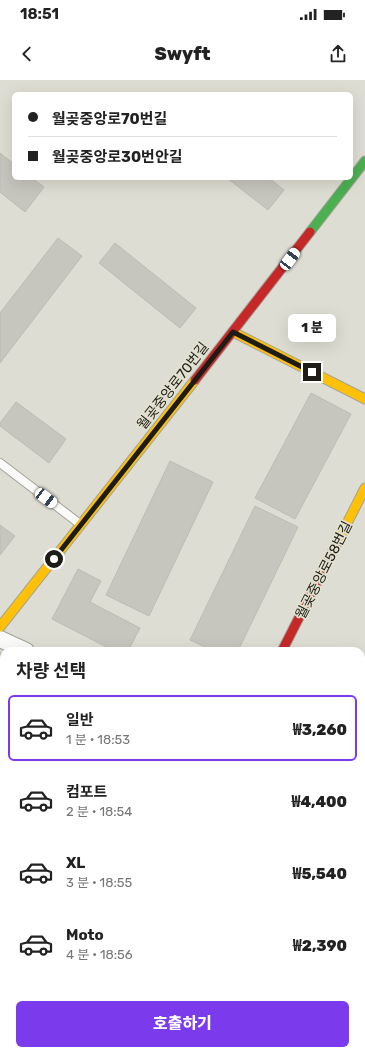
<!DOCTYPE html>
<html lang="ko">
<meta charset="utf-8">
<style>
body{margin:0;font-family:Rubik,"Noto Sans KR",sans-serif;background:#f6f6f6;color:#222;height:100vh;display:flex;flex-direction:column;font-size:15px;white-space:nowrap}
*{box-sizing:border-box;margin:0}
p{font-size:13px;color:#767676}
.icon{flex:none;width:22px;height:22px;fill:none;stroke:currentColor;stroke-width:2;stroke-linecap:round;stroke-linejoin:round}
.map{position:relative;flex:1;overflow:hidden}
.details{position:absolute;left:0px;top:567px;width:365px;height:408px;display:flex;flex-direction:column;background:#fff;border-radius:12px 12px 0 0;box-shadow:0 4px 16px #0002}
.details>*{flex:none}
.banner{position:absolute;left:12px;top:12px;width:341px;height:88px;border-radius:6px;box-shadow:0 4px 16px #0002;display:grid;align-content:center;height:88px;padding:0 16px;background:#fff}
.end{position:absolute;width:18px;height:18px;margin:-9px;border:5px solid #1d1c16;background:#fff;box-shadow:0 0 0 2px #fff}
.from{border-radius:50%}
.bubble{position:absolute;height:28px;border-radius:6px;background:#fff;box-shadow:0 4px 16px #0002;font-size:13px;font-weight:800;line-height:28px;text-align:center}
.car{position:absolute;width:12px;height:24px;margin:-12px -6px;border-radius:5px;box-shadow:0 0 3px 1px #0007;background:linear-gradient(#fff 24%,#345 0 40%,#fff 0 76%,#345 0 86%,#fff 0)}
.banner b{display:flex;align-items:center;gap:14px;height:38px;font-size:15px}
.banner b+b{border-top:1px solid #e0e0e0}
.banner i{width:10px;height:10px;background:#222}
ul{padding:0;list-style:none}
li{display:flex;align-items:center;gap:12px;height:66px;margin:0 8px 6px;padding:0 8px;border:2px solid transparent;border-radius:6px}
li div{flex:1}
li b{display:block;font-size:15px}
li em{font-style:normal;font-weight:800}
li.active{border-color:#7c3aed}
li>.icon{width:36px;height:36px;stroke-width:1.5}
h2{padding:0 16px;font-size:18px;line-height:48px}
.primary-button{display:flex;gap:8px;margin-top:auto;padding:8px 16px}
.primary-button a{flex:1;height:46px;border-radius:6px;background:#7c3aed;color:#fff;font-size:16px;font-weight:800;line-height:46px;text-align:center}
.status{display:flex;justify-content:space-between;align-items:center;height:28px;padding:0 20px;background:#fff;direction:ltr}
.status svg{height:11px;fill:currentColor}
header{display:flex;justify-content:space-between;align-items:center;height:52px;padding:0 16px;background:#fff;font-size:18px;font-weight:800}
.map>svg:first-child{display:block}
.water{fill:#a3a07e}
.building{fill:#c7c6be;stroke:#bdbcb4}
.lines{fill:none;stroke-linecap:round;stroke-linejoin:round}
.lane-casing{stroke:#a3a39b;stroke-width:10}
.street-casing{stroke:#a3a39b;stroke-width:18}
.fast-casing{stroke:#a3a39b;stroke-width:11}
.slow-casing{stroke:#a3a39b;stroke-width:11}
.jam-casing{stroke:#a3a39b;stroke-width:11}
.lane{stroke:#fafaf8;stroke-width:8}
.street{stroke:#fafaf8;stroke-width:16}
.fast{stroke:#4caf50;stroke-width:9}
.slow{stroke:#ffc107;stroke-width:9}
.jam{stroke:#c62828;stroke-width:9}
.route{stroke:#1d1c16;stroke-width:5}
.labels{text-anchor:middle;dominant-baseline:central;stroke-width:3.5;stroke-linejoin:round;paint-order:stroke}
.street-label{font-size:14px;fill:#1d1c16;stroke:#e2e1cf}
</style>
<div class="status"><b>18:51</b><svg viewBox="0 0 49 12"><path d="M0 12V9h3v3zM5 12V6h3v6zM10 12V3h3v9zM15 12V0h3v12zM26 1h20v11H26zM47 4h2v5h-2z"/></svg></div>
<header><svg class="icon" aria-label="back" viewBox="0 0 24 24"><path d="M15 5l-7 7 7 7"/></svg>Swyft<svg class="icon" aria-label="share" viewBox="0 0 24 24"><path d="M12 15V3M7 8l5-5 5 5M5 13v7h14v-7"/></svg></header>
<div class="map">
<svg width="365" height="975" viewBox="0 0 365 975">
<rect width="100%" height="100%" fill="#deddd3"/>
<!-- water -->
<path class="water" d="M0 943 4 945V971H58L66 975H0Z"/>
<!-- building -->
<g class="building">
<path d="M0 73 14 84V98H32L44 107 25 132 0 112Z"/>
<path d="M227 98H269L284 110 268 130Z"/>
<path d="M58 158 82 176 0 283V233Z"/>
<path d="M115 163 196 228 180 248 99 183Z"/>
<path d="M311 313 351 334 295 439 255 418Z"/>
<path d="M16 322 66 359 49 383 0 346V343Z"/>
<path d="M170 381 213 402 149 536 106 515Z"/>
<path d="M255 426 298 447 238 571H214L190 560Z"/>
<path d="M0 445 15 456 0 475Z"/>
<path d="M78 489 101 501 90 522 140 548 128 571H114L52 539Z"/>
<path d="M0 572 4 575V677L0 675Z"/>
<path d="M0 742 4 745V775L0 782Z"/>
<path d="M361 755 365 757V857L361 856Z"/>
<path d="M3 810H4V864L0 862V817Z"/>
<path d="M254 971H330L328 975H252Z"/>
</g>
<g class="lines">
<!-- lane casing -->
<g class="lane-casing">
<path id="lane" d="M0 383 80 444"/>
</g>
<!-- street casing -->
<g class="street-casing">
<g id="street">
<path d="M0 559 26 571"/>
<path d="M361 703 365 695"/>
<path d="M361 732 365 734"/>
<path d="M0 875 4 877"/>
<path d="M193 971 201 975"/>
</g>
</g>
<!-- fast casing -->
<g class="fast-casing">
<g id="fast">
<path d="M310 152 365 81"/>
<path d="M0 711 4 713"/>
<path d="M361 890 365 892"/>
</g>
</g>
<!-- slow casing -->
<g class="slow-casing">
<g id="slow">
<path d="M233 252 365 319"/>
<path d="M337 463 365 408"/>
<path d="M0 547 195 300"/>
</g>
</g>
<!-- jam casing -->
<g class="jam-casing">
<g id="jam">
<path d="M195 300 310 152"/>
<path d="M282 571 337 463"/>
</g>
</g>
<!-- lane -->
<use href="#lane" class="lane"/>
<!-- street -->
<use href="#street" class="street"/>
<!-- fast -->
<use href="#fast" class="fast"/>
<!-- slow -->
<use href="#slow" class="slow"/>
<!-- jam -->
<use href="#jam" class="jam"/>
</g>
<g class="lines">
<!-- route -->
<path class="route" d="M54 479 233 252 312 292"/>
</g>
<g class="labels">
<!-- street labels -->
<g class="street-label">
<text transform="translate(173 306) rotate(-52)">월곶중앙로70번길</text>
<text transform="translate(324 490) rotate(-63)">월곶중앙로58번길</text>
</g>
</g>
</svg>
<i class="end from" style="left:54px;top:479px"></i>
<i class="end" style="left:312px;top:292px"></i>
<div class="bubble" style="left:288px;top:234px;width:48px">1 분</div>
<i class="car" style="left:290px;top:179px;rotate:37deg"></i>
<i class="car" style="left:46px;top:418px;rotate:127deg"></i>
<div class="banner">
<b><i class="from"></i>월곶중앙로70번길</b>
<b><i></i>월곶중앙로30번안길</b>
</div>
<section class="details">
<h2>차량 선택</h2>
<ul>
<li class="active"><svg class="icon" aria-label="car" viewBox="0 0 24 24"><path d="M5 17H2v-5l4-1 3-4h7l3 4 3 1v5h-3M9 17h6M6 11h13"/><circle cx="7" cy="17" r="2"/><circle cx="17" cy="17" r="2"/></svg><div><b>일반</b><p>1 분 · 18:53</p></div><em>₩3,260</em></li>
<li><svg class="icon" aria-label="car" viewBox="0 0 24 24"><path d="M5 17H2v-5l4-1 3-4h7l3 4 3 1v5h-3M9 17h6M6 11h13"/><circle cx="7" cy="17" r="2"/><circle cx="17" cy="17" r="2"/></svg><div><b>컴포트</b><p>2 분 · 18:54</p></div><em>₩4,400</em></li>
<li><svg class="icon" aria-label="car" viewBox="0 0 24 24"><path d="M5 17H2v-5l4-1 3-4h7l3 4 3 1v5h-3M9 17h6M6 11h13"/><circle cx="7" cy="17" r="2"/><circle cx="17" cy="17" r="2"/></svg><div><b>XL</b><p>3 분 · 18:55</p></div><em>₩5,540</em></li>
<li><svg class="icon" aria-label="car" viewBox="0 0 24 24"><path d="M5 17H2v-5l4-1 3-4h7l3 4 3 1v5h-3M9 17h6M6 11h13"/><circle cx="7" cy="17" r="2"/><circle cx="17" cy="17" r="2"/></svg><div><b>Moto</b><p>4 분 · 18:56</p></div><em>₩2,390</em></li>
</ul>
<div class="primary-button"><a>호출하기</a></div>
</section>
</div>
